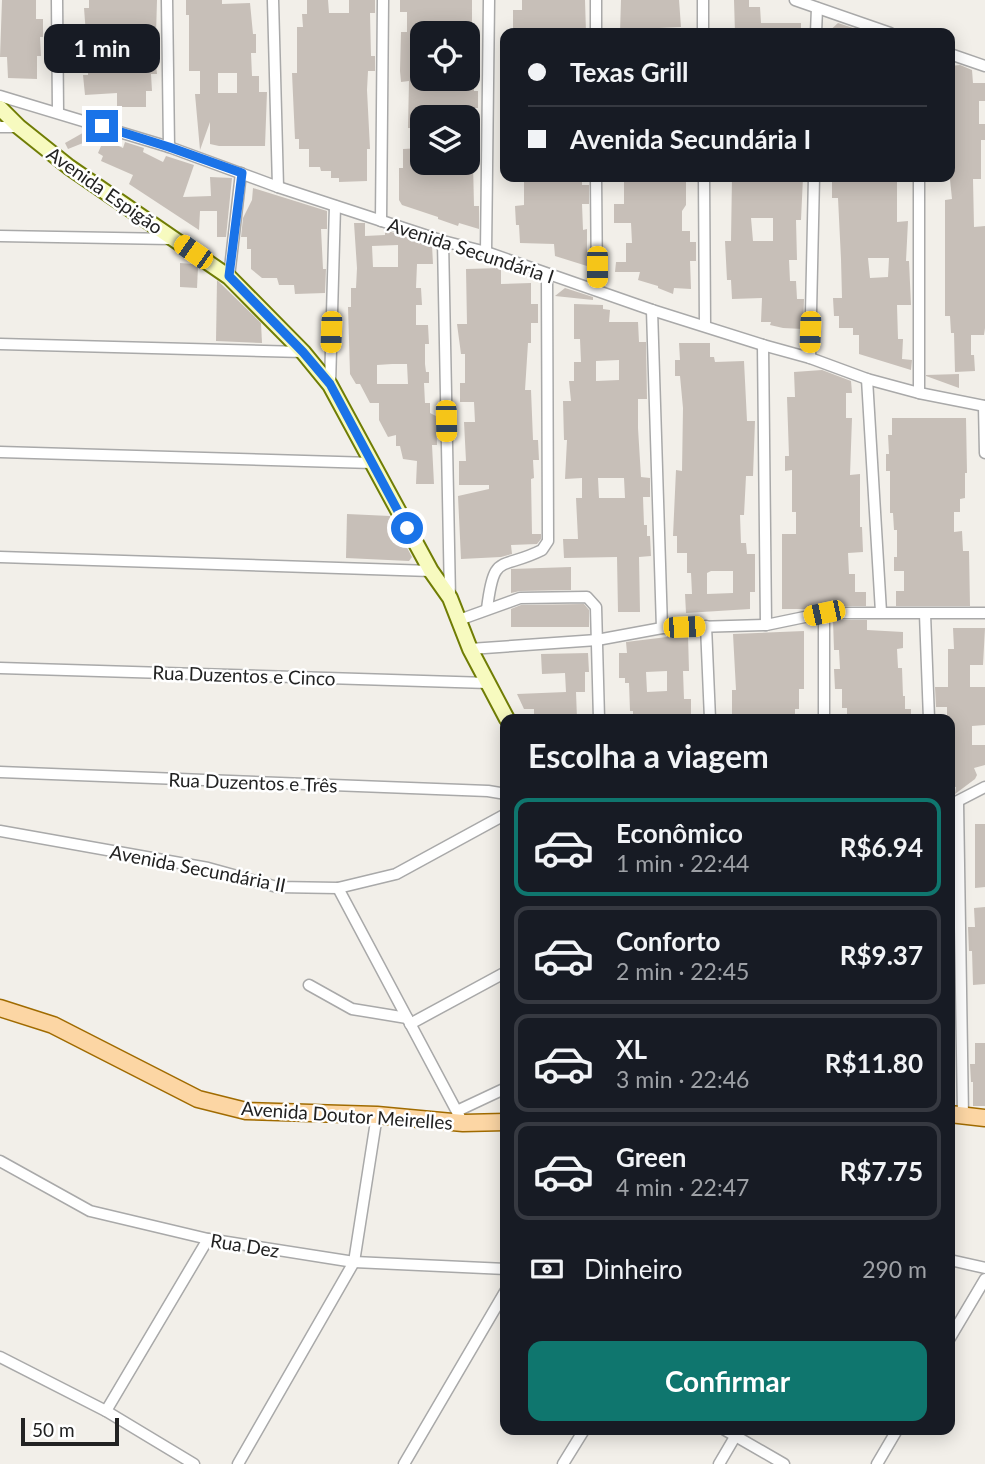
<!DOCTYPE html>
<html lang="pt">
<meta charset="utf-8">
<style>
body{margin:0;font-family:Lato,sans-serif;background:#242831;color:#f1f3f6;height:100vh;display:flex;flex-direction:column;font-size:26px;white-space:nowrap}
*{box-sizing:border-box;margin:0}
p{font-size:23px;color:#9ea1a6}
.icon{flex:none;width:38px;height:38px;fill:none;stroke:currentColor;stroke-width:2;stroke-linecap:round;stroke-linejoin:round}
.map{position:relative;flex:1;overflow:hidden}
.drawer{position:absolute;left:500px;top:714px;width:455px;height:721px;display:flex;flex-direction:column;background:#171b24;border-radius:14px;box-shadow:0 4px 18px #0003}
.drawer>*{flex:none}
.banner{position:absolute;left:500px;top:28px;width:455px;height:154px;border-radius:14px;box-shadow:0 4px 18px #0003;display:grid;align-content:center;height:154px;padding:0 28px;background:#171b24}
.fabs{position:absolute;left:410px;top:21px;display:grid;gap:14px}
.fabs a{display:grid;place-items:center;width:70px;height:70px;border-radius:14px;background:#171b24;box-shadow:0 4px 18px #0003;font-size:35px}
.scale{position:absolute;left:21px;bottom:18px;width:98px;box-sizing:border-box;padding-left:7px;border:4px solid #222;border-top:0;font-size:19px;line-height:24px;white-space:nowrap;color:#222;-webkit-text-stroke:5px #fff;paint-order:stroke}
.end{position:absolute;width:32px;height:32px;margin:-16px;border:9px solid #1a73e8;background:#fff;box-shadow:0 0 0 4px #fff}
.from{border-radius:50%}
.bubble{position:absolute;height:49px;border-radius:14px;background:#171b24;box-shadow:0 4px 18px #0003;font-size:23px;font-weight:700;line-height:49px;text-align:center}
.car{position:absolute;width:21px;height:42px;margin:-21px -10px;border-radius:9px;box-shadow:0 0 5px 2px #0007;background:linear-gradient(#f5c518 24%,#345 0 40%,#f5c518 0 76%,#345 0 86%,#f5c518 0)}
.banner b{display:flex;align-items:center;gap:24px;height:66px;font-size:26px}
.banner b+b{border-top:2px solid #363941}
.banner i{width:18px;height:18px;background:#f1f3f6}
ul{padding:0;list-style:none}
li{display:flex;align-items:center;gap:21px;height:98px;margin:0 14px 10px;padding:0 14px;border:4px solid #363941;border-radius:14px}
li div{flex:1}
li b{display:block;font-size:26px}
li em{font-style:normal;font-weight:700}
li.current{border-color:#0f766e}
li>.icon{width:63px;height:63px;stroke-width:1.5}
h2{padding:0 28px;font-size:32px;line-height:84px}
.pay{display:flex;align-items:center;gap:18px;height:77px;padding:0 28px;font-size:26px}
.pay p{margin-inline-start:auto}
.button{display:flex;gap:14px;margin-top:auto;padding:14px 28px}
.button a{flex:1;height:80px;border-radius:14px;background:#0f766e;color:#fff;font-size:28px;font-weight:700;line-height:80px;text-align:center}
.map>svg:first-child{display:block}
.building{fill:#c7bfb8;fill-rule:evenodd}
.lines{fill:none;stroke-linecap:round;stroke-linejoin:round}
.street-casing{stroke:#a9a9a9;stroke-width:13}
.secondary-casing{stroke:#707d05;stroke-width:18}
.primary-casing{stroke:#a06b00;stroke-width:19}
.street{stroke:#fff;stroke-width:10}
.secondary{stroke:#f7fabf;stroke-width:14}
.primary{stroke:#fcd6a4;stroke-width:16}
.route{stroke:#1a73e8;stroke-width:9}
.labels{text-anchor:middle;dominant-baseline:central;stroke-width:5;stroke-linejoin:round;paint-order:stroke}
.street-label{font-size:19px;fill:#222;stroke:#fff}
</style>
<div class="map">
<svg width="985" height="1464" viewBox="0 0 985 1464">
<rect width="100%" height="100%" fill="#f2efe9"/>
<!-- building -->
<g class="building">
<path d="M2 0H36V19H43V37H40L41 56H37V79L8 78 7 57H0Z"/>
<path d="M89 0H157L156 35H152L153 64H156L157 74H151L152 91H146V107H117V93L85 95 83 75H88V61L84 8H89Z"/>
<path d="M186 0H222V4L250 3 253 34H256V53H251L252 76H259V92H267L265 146H219L210 144V122L200 150 195 94H200V71H189V15H186ZM218 73H237V93H218Z"/>
<path d="M307 0H328L329 13H349V0H375V13H370L371 56H375V71H368L367 90 370 149H367V181L339 182V178H331V171H321L320 167H309V149H299V139H295L292 73H297V27H303L302 14H307Z"/>
<path d="M400 0H472V33H422V79H474V91H478V108H445V117H422V128H408L409 81 401 82 400 71 401 32H407V12H400Z"/>
<path d="M522 0H585L586 33H516V28H513V10H522Z"/>
<path d="M621 0H679L681 27 659 28 656 33H620Z"/>
<path d="M734 0H749V7H760L761 23H801V33H735Z"/>
<path d="M838 23 868 33H827Z"/>
<path d="M960 65 972 70 973 83H985V101H979V124H985V140H981V179H973L974 227 985 226V328L984 335H971V355H974L975 371 955 372 954 333H951L950 316H945V200L952 199 950 179V66Z"/>
<path d="M88 130 103 135 68 149 65 143Z"/>
<path d="M104 139 123 148 125 142 144 148 143 152 163 162 166 156 194 165 183 197 211 196 210 177 232 178 226 237H217V211H200L199 230 129 184 133 175 101 161 103 156 98 153Z"/>
<path d="M422 148V163H473L474 206H479V229L459 223 458 226 438 219V217L402 205 399 200V168H403V149Z"/>
<path d="M524 177H582V185H589V204H582L583 230 587 229V266L555 256 554 244 520 243 519 225H516L515 206 524 205Z"/>
<path d="M624 177H686V205L682 211V231H690V242H696V261H690L691 289 674 288 673 294 658 288V286L638 280 640 272H615L616 262H626V243H632L631 223H614V204H624Z"/>
<path d="M732 177H803L801 220H796L797 260H789L790 281H796L797 299H804L803 329 783 328 770 325 771 322H761L762 298 732 299 731 280H727L725 241H731ZM751 218H773V241H753Z"/>
<path d="M832 177H897V222L908 221 906 261H909L911 305H897L898 339H903L902 359 912 360 911 370 859 354V335H853V328H839V316H834L833 298H842L841 259 838 198H832ZM868 258H889L888 277 870 278Z"/>
<path d="M253 188 327 211V229H321L323 269H326L325 293 295 294 294 285H279L277 278H262L251 269V249H247V237H241L243 218 252 200Z"/>
<path d="M354 223H365V236L385 235V230L432 245 433 264H417L416 288H421L422 305H416V325H428L429 344H425V364L426 372H429V383H424L425 403H430V413L436 416 437 445H432L434 484H416L417 461 403 459 400 446H396V435L388 437 379 420V403H370L360 384H356L350 374 348 307H351V288H356L357 268ZM398 245V267H373L372 246ZM392 364H407L408 384H377V365Z"/>
<path d="M180 263 193 264 198 267 197 288 180 287Z"/>
<path d="M501 268V284L531 283V304H538V323H531V343H528L525 390H531L533 440H538L539 460H533L534 478 531 479 532 534H541V539L537 544 511 545 512 554 501 557 461 559 458 496 489 489V485H459V461H466L464 422H475L474 402H460V383H465V354H461L457 324H467L466 269Z"/>
<path d="M217 280 261 323 262 343 216 341Z"/>
<path d="M565 288 593 297V300L555 296Z"/>
<path d="M574 304 603 305V309L610 310 609 322H638L639 342H646L647 399H638V428L641 477 650 478V497H643L644 525H647V536H650L651 556 639 557 640 612H618L617 557 564 558 563 539H578L576 498H582V478L565 479 567 440H564L563 401H571L569 381H574V362H581L580 339H574ZM619 360V380L596 381V361ZM598 478H624L625 498H599Z"/>
<path d="M679 343H710V357H714L715 362 744 361 747 421H755L753 476H746L744 515H740L741 543H746L747 554H755V592H750V609L686 613 685 594H692L691 573H687V553H677V536H673L676 470 682 471 683 408 680 376H675V360H680ZM711 571H733V593L707 594V573Z"/>
<path d="M822 370 851 381 852 393H846V418H852L850 475 860 474V527H862L863 552 848 553 849 574H855V592H866V606H824L807 609H782V534H796V512H792V470L785 471V456H789L787 397H795L794 372Z"/>
<path d="M959 374V388L926 376V375Z"/>
<path d="M892 418H966L967 473H965V498L960 499V512H954V532L962 531 963 551H969L970 606H896V591H904V571H894V557H897V530H894L893 513H890V471H886V454H889L888 435H892Z"/>
<path d="M347 514 390 516 412 557 409 561 346 558Z"/>
<path d="M571 567V590L520 591 511 593V569Z"/>
<path d="M584 604 589 610V627H511V609L521 605Z"/>
<path d="M833 620H867V630L903 632V648L897 649 898 668H902L903 696H905V709H911V719H847V708H842V689H835L834 669H840L839 650H834Z"/>
<path d="M953 628H985L983 665H970V687H985V725L972 726V745H985V765L974 768 977 775 975 779 955 794 956 787H950V718H947V707H936L935 687H948V649H954Z"/>
<path d="M804 631V689H799V709H795V719H732V690H736L733 634Z"/>
<path d="M667 635H688L689 671H683L684 699H691V719H633V711H630L629 683H625V678H619V653H627L626 642 667 637ZM667 671V691L647 692 646 672Z"/>
<path d="M588 653 589 672H585V692H576L577 719H534V709H524L517 694 566 692 565 673 542 674 541 654Z"/>
<path d="M975 824H985V887L975 888Z"/>
<path d="M985 907V984L973 985 972 951H969L968 927H975L974 908Z"/>
<path d="M975 1043H985V1106H973V1082H971L970 1064H975Z"/>
</g>
<g class="lines">
<!-- street casing -->
<g class="street-casing">
<g id="street">
<path d="M57 0 58 112"/>
<path d="M167 0 169 147"/>
<path d="M273 0 278 187"/>
<path d="M596 0V33"/>
<path d="M703 0V33"/>
<path d="M795 0 890 33"/>
<path d="M816 33 817 8"/>
<path d="M950 54 985 66"/>
<path d="M0 96 169 147 278 187 443 241 486 252 652 310 763 345 810 358 867 379 919 393 985 406"/>
<path d="M0 127H19"/>
<path d="M596 177 597 290"/>
<path d="M704 177 705 325"/>
<path d="M919 177V393"/>
<path d="M381 221 383 0"/>
<path d="M0 236 171 239"/>
<path d="M443 241 450 598"/>
<path d="M486 252 489 0"/>
<path d="M229 277 241 173"/>
<path d="M652 310 662 628"/>
<path d="M0 344 303 352"/>
<path d="M763 345 766 625"/>
<path d="M810 358 814 177"/>
<path d="M867 379 881 612"/>
<path d="M330 385 335 206"/>
<path d="M984 406 985 453"/>
<path d="M0 452 372 463"/>
<path d="M0 557 431 571"/>
<path d="M487 609C494 551 500 571 542 550L548 541 547 275"/>
<path d="M925 614 929 719"/>
<path d="M459 620 520 598 587 597 596 607 599 719"/>
<path d="M706 626 710 719"/>
<path d="M470 649 597 640 662 628 766 625 824 613H985"/>
<path d="M0 668 488 683"/>
<path d="M824 719V613"/>
<path d="M0 772 488 791 506 794"/>
<path d="M958 802 963 1116"/>
<path d="M950 805 985 787"/>
<path d="M0 831 208 868 277 887 338 888 396 874 506 814"/>
<path d="M338 888 463 1123"/>
<path d="M309 985 352 1009 407 1018"/>
<path d="M410 1024 506 972"/>
<path d="M457 1111 506 1088"/>
<path d="M0 1161 90 1211 208 1239 354 1262 506 1269"/>
<path d="M950 1260 985 1268"/>
<path d="M950 1338 985 1279"/>
<path d="M0 1357 106 1411 194 1464"/>
<path d="M106 1411 208 1239"/>
<path d="M725 1430 784 1464"/>
<path d="M238 1464 354 1262 377 1115"/>
<path d="M404 1464 506 1290"/>
<path d="M563 1464 584 1430"/>
<path d="M719 1464 739 1430"/>
<path d="M877 1464 897 1430"/>
</g>
</g>
<!-- secondary casing -->
<g class="secondary-casing">
<path id="secondary" d="M0 108 19 127 69 167 229 277 303 352 330 385 431 571 450 598 470 649 507 719"/>
</g>
<!-- primary casing -->
<g class="primary-casing">
<g id="primary">
<path d="M0 1008 53 1025 198 1099 246 1111 377 1115 463 1123 506 1122"/>
<path d="M950 1114 985 1118"/>
</g>
</g>
<!-- street -->
<use href="#street" class="street"/>
<!-- secondary -->
<use href="#secondary" class="secondary"/>
<!-- primary -->
<use href="#primary" class="primary"/>
</g>
<g class="lines">
<!-- route -->
<path class="route" d="M102 126 169 147 242 173 229 276 303 352 330 384 407 528"/>
</g>
<g class="labels">
<!-- street labels -->
<g class="street-label">
<text transform="translate(105 190) rotate(35)">Avenida Espigão</text>
<text transform="translate(471 250) rotate(18)">Avenida Secundária I</text>
<text transform="translate(244 675) rotate(2)">Rua Duzentos e Cinco</text>
<text transform="translate(253 782) rotate(2)">Rua Duzentos e Três</text>
<text transform="translate(198 868) rotate(11)">Avenida Secundária II</text>
<text transform="translate(347 1115) rotate(4)">Avenida Doutor Meirelles</text>
<text transform="translate(245 1245) rotate(9)">Rua Dez</text>
</g>
</g>
</svg>
<div class="fabs">
<a><svg class="icon" aria-label="locate" viewBox="0 0 24 24"><circle cx="12" cy="12" r="6"/><path d="M12 2v4M12 18v4M2 12h4M18 12h4"/></svg></a>
<a><svg class="icon" aria-label="layers" viewBox="0 0 24 24"><path d="M12 4l9 5-9 5-9-5zM3 14l9 5 9-5"/></svg></a>
</div>
<div class="scale">50 m</div>
<i class="end from" style="left:407px;top:528px"></i>
<i class="end" style="left:102px;top:126px"></i>
<div class="bubble" style="left:44px;top:24px;width:116px">1 min</div>
<i class="car" style="left:193px;top:252px;rotate:305deg"></i>
<i class="car" style="left:597px;top:267px;rotate:180deg"></i>
<i class="car" style="left:331px;top:332px;rotate:182deg"></i>
<i class="car" style="left:810px;top:332px;rotate:182deg"></i>
<i class="car" style="left:446px;top:421px;rotate:179deg"></i>
<i class="car" style="left:824px;top:613px;rotate:258deg"></i>
<i class="car" style="left:684px;top:627px;rotate:88deg"></i>
<div class="banner">
<b><i class="from"></i>Texas Grill</b>
<b><i></i>Avenida Secundária I</b>
</div>
<section class="drawer">
<h2>Escolha a viagem</h2>
<ul>
<li class="current"><svg class="icon" aria-label="car" viewBox="0 0 24 24"><path d="M5 17H2v-5l4-1 3-4h7l3 4 3 1v5h-3M9 17h6M6 11h13"/><circle cx="7" cy="17" r="2"/><circle cx="17" cy="17" r="2"/></svg><div><b>Econômico</b><p>1 min · 22:44</p></div><em>R$6.94</em></li>
<li><svg class="icon" aria-label="car" viewBox="0 0 24 24"><path d="M5 17H2v-5l4-1 3-4h7l3 4 3 1v5h-3M9 17h6M6 11h13"/><circle cx="7" cy="17" r="2"/><circle cx="17" cy="17" r="2"/></svg><div><b>Conforto</b><p>2 min · 22:45</p></div><em>R$9.37</em></li>
<li><svg class="icon" aria-label="car" viewBox="0 0 24 24"><path d="M5 17H2v-5l4-1 3-4h7l3 4 3 1v5h-3M9 17h6M6 11h13"/><circle cx="7" cy="17" r="2"/><circle cx="17" cy="17" r="2"/></svg><div><b>XL</b><p>3 min · 22:46</p></div><em>R$11.80</em></li>
<li><svg class="icon" aria-label="car" viewBox="0 0 24 24"><path d="M5 17H2v-5l4-1 3-4h7l3 4 3 1v5h-3M9 17h6M6 11h13"/><circle cx="7" cy="17" r="2"/><circle cx="17" cy="17" r="2"/></svg><div><b>Green</b><p>4 min · 22:47</p></div><em>R$7.75</em></li>
</ul>
<div class="pay"><svg class="icon" aria-label="cash" viewBox="0 0 24 24"><path d="M3 7h18v10H3z"/><circle cx="12" cy="12" r="2"/></svg>Dinheiro<p>290 m</p></div>
<div class="button"><a>Confirmar</a></div>
</section>
</div>
